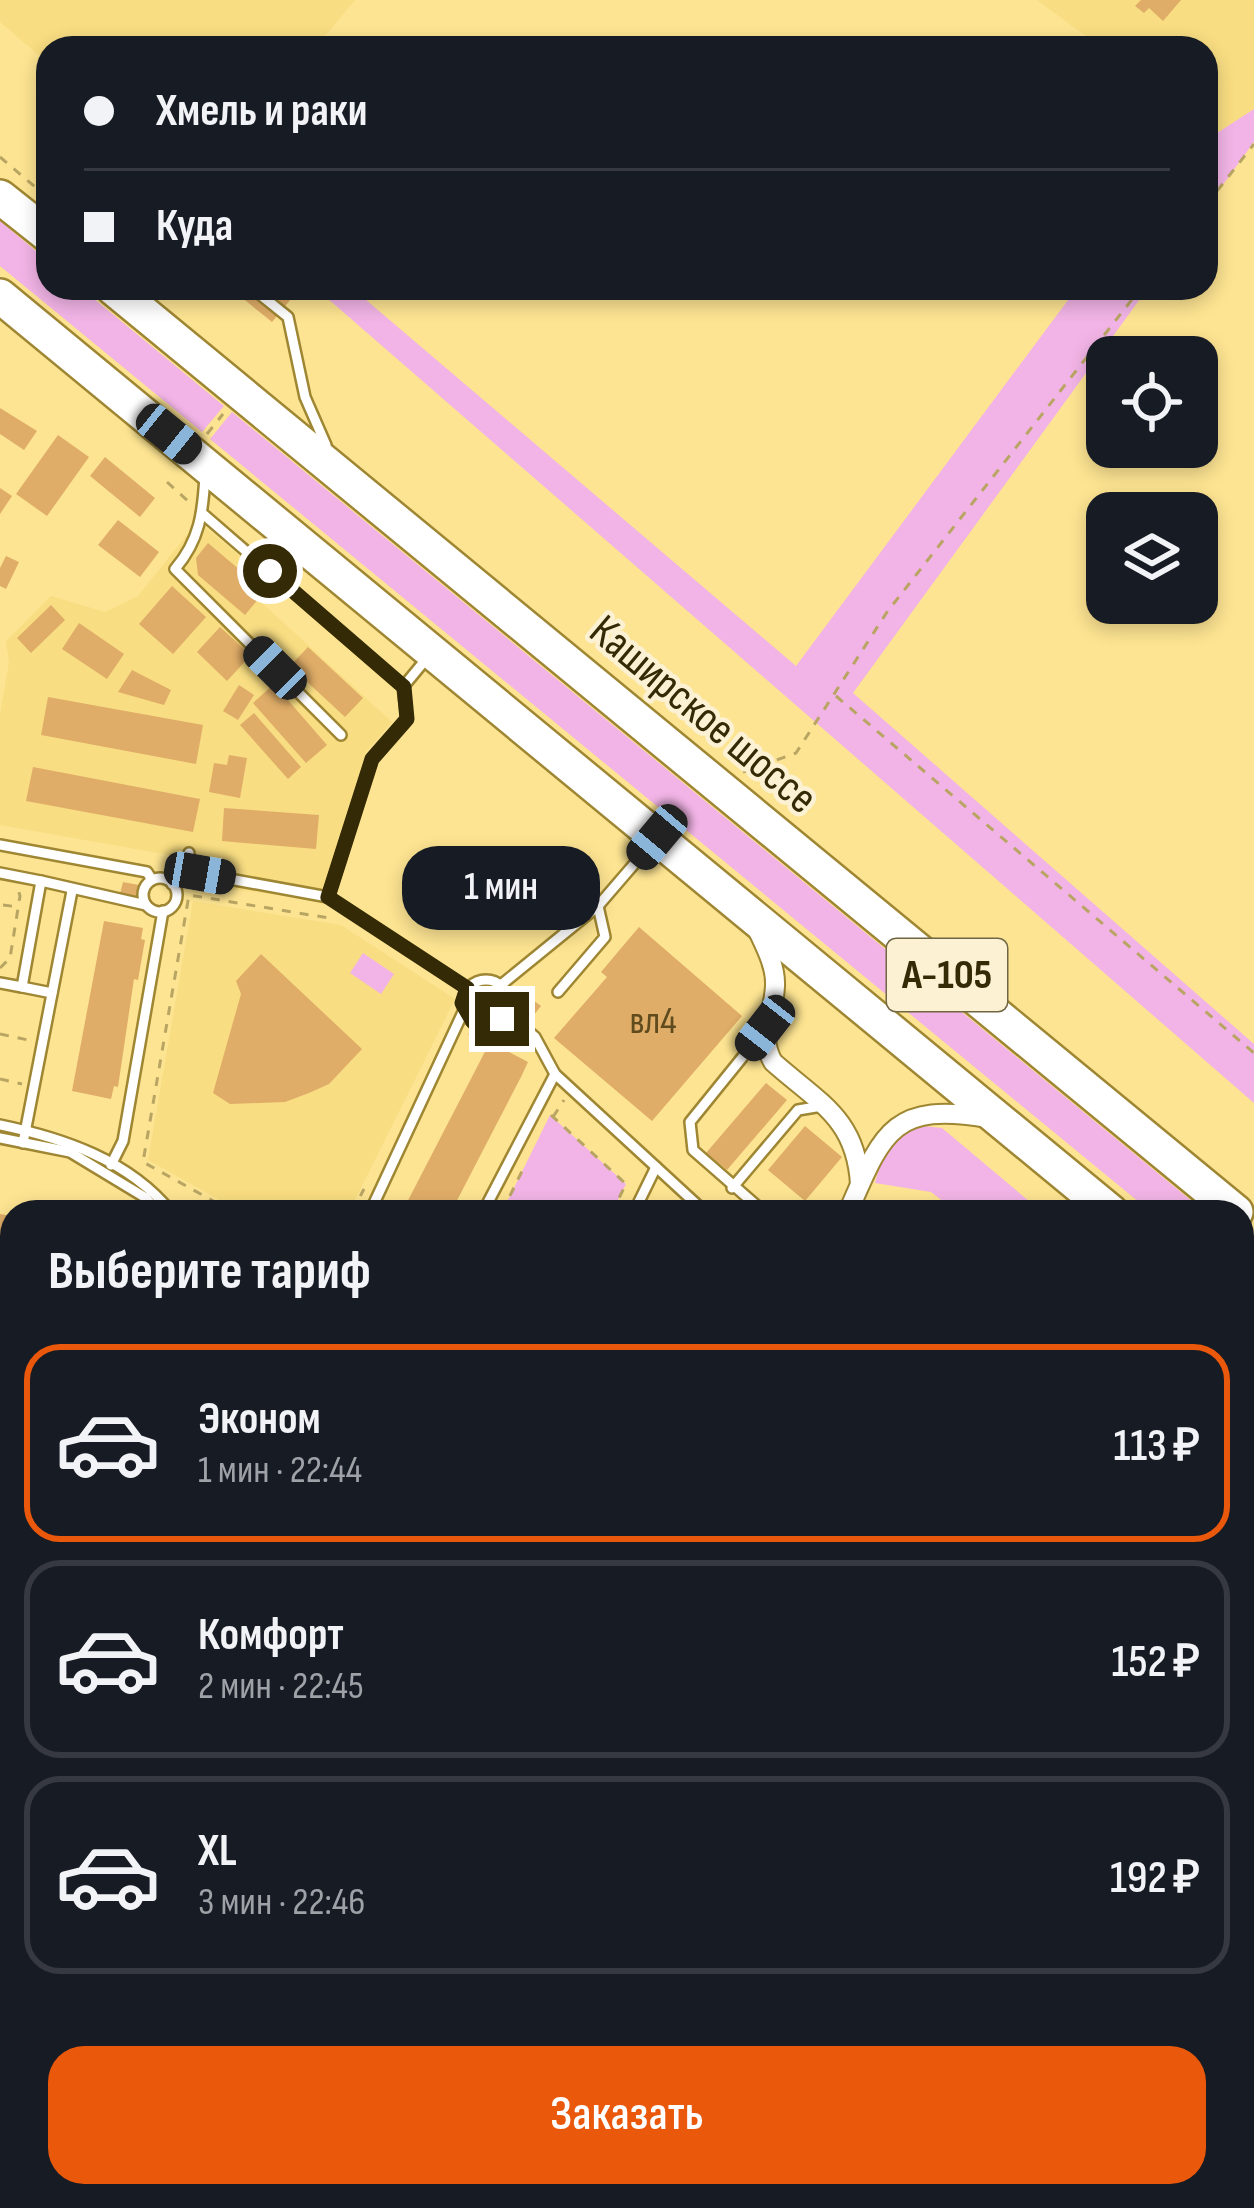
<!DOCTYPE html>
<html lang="ru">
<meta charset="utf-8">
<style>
body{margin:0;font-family:"Sofia Sans Condensed",sans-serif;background:#242831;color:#f1f3f6;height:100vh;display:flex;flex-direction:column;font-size:45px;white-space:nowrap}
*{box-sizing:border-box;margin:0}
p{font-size:39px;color:#9ea1a6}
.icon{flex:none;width:66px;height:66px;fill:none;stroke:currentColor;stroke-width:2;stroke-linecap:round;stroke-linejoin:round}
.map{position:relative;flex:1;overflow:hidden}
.drawer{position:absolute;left:0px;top:1200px;width:1254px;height:1008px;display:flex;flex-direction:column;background:#171b24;border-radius:36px 36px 0 0;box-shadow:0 6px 18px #0003}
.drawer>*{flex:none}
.hud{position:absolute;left:36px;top:36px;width:1182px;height:264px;border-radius:36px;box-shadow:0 6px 18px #0003;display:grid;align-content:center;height:264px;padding:0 48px;background:#171b24}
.controls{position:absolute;left:1086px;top:336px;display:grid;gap:24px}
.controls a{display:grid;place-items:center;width:132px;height:132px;border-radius:24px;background:#171b24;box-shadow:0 6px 18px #0003;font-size:60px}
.end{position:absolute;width:54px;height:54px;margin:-27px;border:15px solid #342a06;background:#fff;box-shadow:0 0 0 6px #fff}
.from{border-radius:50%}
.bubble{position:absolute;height:84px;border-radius:36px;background:#171b24;box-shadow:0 6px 18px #0003;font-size:39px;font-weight:600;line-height:84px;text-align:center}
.car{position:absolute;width:36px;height:72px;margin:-36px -18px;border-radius:15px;box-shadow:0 0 9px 3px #0007;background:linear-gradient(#222 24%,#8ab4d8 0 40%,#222 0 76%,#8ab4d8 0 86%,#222 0)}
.hud b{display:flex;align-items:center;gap:42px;height:114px;font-size:45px}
.hud b+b{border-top:3px solid #363941}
.hud i{width:30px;height:30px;background:#f1f3f6}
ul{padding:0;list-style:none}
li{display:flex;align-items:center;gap:36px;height:198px;margin:0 24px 18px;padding:0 24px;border:6px solid #363941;border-radius:36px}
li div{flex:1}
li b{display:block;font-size:45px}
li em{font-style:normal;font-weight:600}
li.active{border-color:#ea580c}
li>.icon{width:108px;height:108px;stroke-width:1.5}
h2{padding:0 48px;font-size:54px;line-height:144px}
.button{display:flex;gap:24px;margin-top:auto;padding:24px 48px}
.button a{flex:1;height:138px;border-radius:36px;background:#ea580c;color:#fff;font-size:48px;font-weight:600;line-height:138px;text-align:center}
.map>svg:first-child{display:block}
.built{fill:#f8dd82}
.green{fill:#f2b4e6}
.building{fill:#e0ad68}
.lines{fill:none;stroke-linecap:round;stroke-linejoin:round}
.service-casing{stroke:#9e8633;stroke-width:14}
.minor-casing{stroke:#9e8633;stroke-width:22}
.trunk-casing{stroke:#9e8633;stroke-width:38}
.path{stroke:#b9a563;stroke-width:3;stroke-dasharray:9 9;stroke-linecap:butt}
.service{stroke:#fff;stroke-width:9}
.minor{stroke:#fff;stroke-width:18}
.trunk{stroke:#fff;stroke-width:33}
.rail-casing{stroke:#907f46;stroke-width:10}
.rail{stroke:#fcf2d3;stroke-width:6;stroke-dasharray:18;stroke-linecap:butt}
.route{stroke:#342a06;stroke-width:15}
.labels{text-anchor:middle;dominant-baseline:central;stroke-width:9;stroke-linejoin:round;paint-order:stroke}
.number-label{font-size:39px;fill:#5f4b1e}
.shield{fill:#fcf2d3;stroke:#706644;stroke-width:3}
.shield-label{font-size:42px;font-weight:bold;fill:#342a06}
.street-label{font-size:45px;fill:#342a06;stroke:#fcf2d3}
</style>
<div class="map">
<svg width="1254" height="2208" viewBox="0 0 1254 2208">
<rect width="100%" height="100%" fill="#fde492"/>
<!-- built -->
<g class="built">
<path d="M0 0H355L315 48H48V63L0 22Z"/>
<path d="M1037 0H1254V109L1217 133 1206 125V48H1102Z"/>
<path d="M198 521 276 587 262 603 392 722 366 752 319 900 204 886 209 862 0 825V715L9 662 6 641 51 596 105 612 138 596Z"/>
<path d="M193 901 341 925 455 999 349 1212H241L148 1160Z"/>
<path d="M1242 1459 1254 1468V1747L1242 1752Z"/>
</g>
<!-- green -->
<g class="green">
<path d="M1254 109V142L1206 208V125L1217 133Z"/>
<path d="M0 221 48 261V288H81L224 406 202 432 0 266Z"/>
<path d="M338 288H352L796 666 1077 288H1148L853 693 1254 1044V1103L327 298Z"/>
<path d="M232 412 1205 1212H1151L210 439Z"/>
<path d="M363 953 394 974 381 994 350 973Z"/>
<path d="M550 1115 626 1184 612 1212H502Z"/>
<path d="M923 1126 942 1128 1042 1212H957L931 1192 875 1183C883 1153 892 1135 923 1126Z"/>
<path d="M0 1333 12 1336V1417L0 1414Z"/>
<path d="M1242 1378 1254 1388V1440L1242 1430Z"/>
<path d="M0 1511 12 1514V1622L0 1620Z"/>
<path d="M0 1716 12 1717V1769L0 1768Z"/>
<rect x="1064" y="2196" width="46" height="12"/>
</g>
<!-- building -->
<g class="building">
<path d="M1141 0H1181L1163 21 1149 8 1144 13 1135 6Z"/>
<path d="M240 288H300L272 322 236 293Z"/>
<path d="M0 408 37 431 24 450 0 434Z"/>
<path d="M58 435 89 457 47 516 16 494Z"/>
<path d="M105 457 155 498 140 517 90 476Z"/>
<path d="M0 488 12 496 0 514Z"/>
<path d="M118 520 159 552 140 577 98 545Z"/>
<path d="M208 543 265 591 245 615 198 575 196 558Z"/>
<path d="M6 556 19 562 6 589 0 586V568Z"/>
<path d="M172 586 206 617 173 654 139 624Z"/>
<path d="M51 605 65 620 31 653 17 638Z"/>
<path d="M79 623 124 654 107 679 62 649Z"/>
<path d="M220 627 251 655 227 681 197 652Z"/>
<path d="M308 647 363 698 345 717 290 666Z"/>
<path d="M132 670 171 690 164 705 118 692Z"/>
<path d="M274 684 327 745 306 763 253 703Z"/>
<path d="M239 685 254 695 238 720 223 711Z"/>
<path d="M48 697 203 725 196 764 41 735Z"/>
<path d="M254 713 301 767 288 779 240 725Z"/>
<path d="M229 755 247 758 240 798 209 792 214 763 227 765Z"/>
<path d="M33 767 200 799 193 832 26 801Z"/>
<path d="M224 808 319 815 316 849 222 841Z"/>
<path d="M123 882 139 885 136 901 119 898Z"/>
<path d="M104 921 143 928 141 939 145 940 138 980 134 979 118 1087 114 1086 111 1099 72 1091Z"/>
<path d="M639 927 742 1016 652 1121 554 1038 607 977 601 972Z"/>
<path d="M261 954 362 1049 329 1084 309 1093 285 1102 230 1104 213 1093 241 994 236 981Z"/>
<circle cx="486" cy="1002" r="10"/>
<path d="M525 994 541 1006 530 1020 514 1008Z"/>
<path d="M490 1042 528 1062 521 1077 451 1212H402Z"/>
<path d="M766 1083 787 1100 727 1170 706 1153Z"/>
<path d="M805 1126 842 1157 805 1201 768 1170Z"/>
<path d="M0 1214 12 1216V1309L0 1307Z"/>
</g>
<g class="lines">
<!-- service casing -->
<g class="service-casing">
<g id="service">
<path d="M252 288 288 317 305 397 326 445"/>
<path d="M205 475C203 512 200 540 175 569L341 735"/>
<path d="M203 514 403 687 407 719 372 759 328 897 467 988"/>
<path d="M403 687 427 658"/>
<path d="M0 845 147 872 152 880"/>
<path d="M186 871 189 853"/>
<path d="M0 873 41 881 22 987 0 983"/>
<circle cx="160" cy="895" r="17"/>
<path d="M41 881 146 905"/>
<path d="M172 884 184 879 186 871 328 897"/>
<circle cx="486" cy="1003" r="23"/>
<path d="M501 985 598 906 654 841"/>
<path d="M22 987 52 993"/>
<path d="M558 992 605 937 598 906"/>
<path d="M507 1013 535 1037 555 1074 705 1212"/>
<path d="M762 1033 690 1122 693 1150 764 1212"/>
<path d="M0 1125C63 1138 129 1160 171 1212"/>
<path d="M0 1138 70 1152 146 1198 157 1212"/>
<path d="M23 1143 72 891"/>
<path d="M111 1165 123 1141 163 911"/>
<path d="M732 1188 798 1110 822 1106"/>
<path d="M370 1212 464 1010"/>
<path d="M483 1212 555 1074"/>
<path d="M634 1212 656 1167"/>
<path d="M0 1320 12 1323"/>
</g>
</g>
<!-- minor casing -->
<g class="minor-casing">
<g id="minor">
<path d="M758 931C766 948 776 967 775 986 774 1016 757 1033 773 1062 819 1103 856 1118 860 1184"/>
<path d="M848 1212C882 1134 892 1101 987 1118"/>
<path d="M0 1645 12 1646"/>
</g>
</g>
<!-- trunk casing -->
<g class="trunk-casing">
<g id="trunk">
<path d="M0 197 48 235"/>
<path d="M113 288 1236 1212"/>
<path d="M0 296 1111 1212"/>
<path d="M1242 1318 1254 1328"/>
</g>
</g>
<!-- path -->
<g class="path">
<path d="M0 157 48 198"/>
<path d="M1206 205 1254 144"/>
<path d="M207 434 223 414"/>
<path d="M167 482 188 501"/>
<path d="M836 696 1254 1053"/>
<path d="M743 772 796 753 887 612 1141 288"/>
<path d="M3 905 19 907"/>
<path d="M0 968 10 958 20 896 18 889"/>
<path d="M0 1034 28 1040"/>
<path d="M469 1035 478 1030 507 1044"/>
<path d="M0 1079 22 1084"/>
<path d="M551 1115 626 1184 612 1212"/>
<path d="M553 1117 564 1100"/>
<path d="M233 1212 143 1162 189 895 335 919"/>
<path d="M352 1212 364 1189"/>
<path d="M502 1212 525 1165"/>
</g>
<!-- service -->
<use href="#service" class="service"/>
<!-- minor -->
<use href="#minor" class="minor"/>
<!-- trunk -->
<use href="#trunk" class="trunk"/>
<!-- rail casing -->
<g class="rail-casing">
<g id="rail">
<path d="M0 1685 12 1687"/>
<path d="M1242 1924 1254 1932"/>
</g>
</g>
<!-- rail -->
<use href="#rail" class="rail"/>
</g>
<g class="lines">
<!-- route -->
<path class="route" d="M270 571 404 687 407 719 372 759 328 897 467 988 462 1003 473 1022 488 1026 502 1019"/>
</g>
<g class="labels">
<!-- number labels -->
<g class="number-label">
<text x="653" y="1021">вл4</text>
</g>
<!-- shield labels -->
<rect class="shield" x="887" y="939" width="120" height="72" rx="9"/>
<g class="shield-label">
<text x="947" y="975">А-105</text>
</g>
<!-- street labels -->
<g class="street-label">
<text transform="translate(703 715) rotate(40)">Каширское шоссе</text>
</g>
</g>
</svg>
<div class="controls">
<a><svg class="icon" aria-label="locate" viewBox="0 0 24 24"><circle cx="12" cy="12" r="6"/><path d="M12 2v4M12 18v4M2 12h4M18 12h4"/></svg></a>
<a><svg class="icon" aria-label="layers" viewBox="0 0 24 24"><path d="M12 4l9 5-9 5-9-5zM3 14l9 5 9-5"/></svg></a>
</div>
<i class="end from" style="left:270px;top:571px"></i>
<i class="end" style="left:502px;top:1019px"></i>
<div class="bubble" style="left:402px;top:846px;width:198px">1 мин</div>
<i class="car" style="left:169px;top:434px;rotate:129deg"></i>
<i class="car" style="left:275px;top:668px;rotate:315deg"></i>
<i class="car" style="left:657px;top:837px;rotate:220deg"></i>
<i class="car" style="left:200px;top:873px;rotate:100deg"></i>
<i class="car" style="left:765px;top:1028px;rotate:218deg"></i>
<div class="hud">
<b><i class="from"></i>Хмель и раки</b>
<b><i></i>Куда</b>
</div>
<section class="drawer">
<h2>Выберите тариф</h2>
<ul>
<li class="active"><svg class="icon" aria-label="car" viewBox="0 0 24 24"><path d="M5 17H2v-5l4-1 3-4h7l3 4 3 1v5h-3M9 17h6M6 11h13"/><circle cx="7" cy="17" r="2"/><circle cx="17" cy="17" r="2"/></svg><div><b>Эконом</b><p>1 мин · 22:44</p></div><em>113 ₽</em></li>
<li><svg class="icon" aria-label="car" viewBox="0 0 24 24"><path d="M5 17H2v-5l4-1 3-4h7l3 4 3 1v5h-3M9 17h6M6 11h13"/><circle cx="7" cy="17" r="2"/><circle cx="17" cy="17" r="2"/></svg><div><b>Комфорт</b><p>2 мин · 22:45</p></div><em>152 ₽</em></li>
<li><svg class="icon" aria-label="car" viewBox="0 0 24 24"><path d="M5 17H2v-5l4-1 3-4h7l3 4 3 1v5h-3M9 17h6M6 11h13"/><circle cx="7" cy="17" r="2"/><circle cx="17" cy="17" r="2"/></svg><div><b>XL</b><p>3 мин · 22:46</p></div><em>192 ₽</em></li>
</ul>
<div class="button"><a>Заказать</a></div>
</section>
</div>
